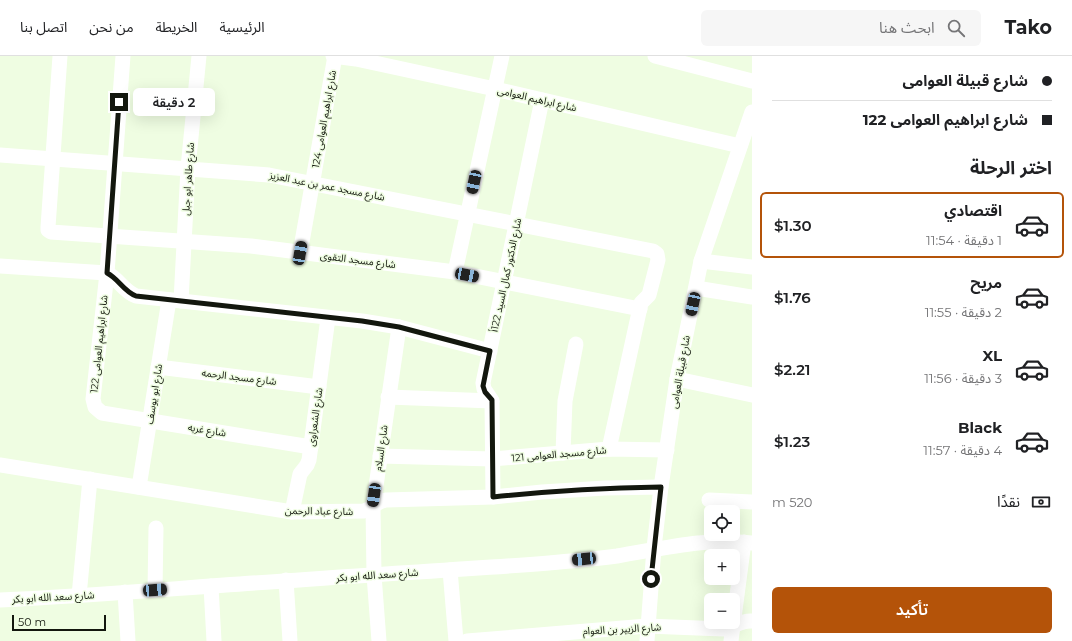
<!DOCTYPE html>
<html lang="ar">
<meta charset="utf-8">
<style>
body{margin:0;font-family:Montserrat,"Noto Sans Arabic",sans-serif;background:#f6f6f6;color:#202124;direction:rtl;height:100vh;display:flex;flex-direction:column;font-size:15px;white-space:nowrap}
*{box-sizing:border-box;margin:0}
p{font-size:13px;color:#757577}
.icon{flex:none;width:22px;height:22px;fill:none;stroke:currentColor;stroke-width:2;stroke-linecap:round;stroke-linejoin:round}
.map{position:relative;flex:1;overflow:hidden;direction:ltr}
.side{display:flex;flex-direction:column;background:#fff;width:320px}
.side>*{flex:none}
.guide{display:grid;align-content:center;height:88px;padding:0 20px;background:#fff}
.buttons{position:absolute;left:704px;top:449px;display:grid;gap:8px}
.buttons a{display:grid;place-items:center;width:36px;height:36px;border-radius:6px;background:#fff;box-shadow:0 4px 16px #0002;font-size:20px}
.scale{position:absolute;left:12px;bottom:10px;width:94px;box-sizing:border-box;padding-left:4px;border:2px solid #13170e;border-top:0;font-size:11px;line-height:14px;white-space:nowrap;color:#13170e;-webkit-text-stroke:3px #effde2;paint-order:stroke}
.end{position:absolute;width:18px;height:18px;margin:-9px;border:5px solid #13170e;background:#fff;box-shadow:0 0 0 2px #fff}
.from{border-radius:50%}
.bubble{position:absolute;height:28px;border-radius:6px;background:#fff;box-shadow:0 4px 16px #0002;font-size:13px;font-weight:600;line-height:28px;text-align:center;direction:rtl}
.car{position:absolute;width:12px;height:24px;margin:-12px -6px;border-radius:5px;box-shadow:0 0 3px 1px #0007;background:linear-gradient(#222 24%,#8ab4d8 0 40%,#222 0 76%,#8ab4d8 0 86%,#222 0)}
.guide b{display:flex;align-items:center;gap:14px;height:38px;font-size:15px}
.guide b+b{border-top:1px solid #e0e0e0}
.guide i{width:10px;height:10px;background:#202124}
ul{padding:0;list-style:none}
li{display:flex;align-items:center;gap:12px;height:66px;margin:0 8px 6px;padding:0 12px;border:2px solid transparent;border-radius:6px}
li div{flex:1}
li b{display:block;font-size:15px}
li em{font-style:normal;font-weight:600}
li.active{border-color:#b45309}
li>.icon{width:36px;height:36px;stroke-width:1.5}
h2{padding:0 20px;font-size:18px;line-height:48px}
.pay{display:flex;align-items:center;gap:10px;height:44px;padding:0 20px;font-size:15px}
.pay p{margin-inline-start:auto}
.primary-button{display:flex;gap:8px;margin-top:auto;padding:8px 20px}
.primary-button a{flex:1;height:46px;border-radius:6px;background:#b45309;color:#fff;font-size:16px;font-weight:600;line-height:46px;text-align:center}
header{display:flex;align-items:center;gap:24px;box-sizing:border-box;height:56px;padding:0 20px;background:#fff;border-bottom:1px solid #e0e0e0}
header strong{font-size:19px}
nav{display:flex;gap:22px;margin-inline-start:auto;font-size:14px}
.search{width:280px;height:36px;background:#f6f6f6;display:flex;align-items:center;gap:10px;box-sizing:border-box;padding:0 14px;border-radius:6px;color:#757577;font-size:15px}
main{display:flex;flex:1;min-height:0}
.map>svg:first-child{display:block}
.lines{fill:none;stroke-linecap:round;stroke-linejoin:round}
.minor{stroke:#fff;stroke-width:15}
.route{stroke:#13170e;stroke-width:5}
.labels{text-anchor:middle;dominant-baseline:central;stroke-width:3;stroke-linejoin:round;paint-order:stroke}
.street-label{font-size:10px;fill:#13170e;stroke:#effde2}
</style>
<header>
<strong>Tako</strong>
<div class="search"><svg class="icon" aria-label="search" viewBox="0 0 24 24"><circle cx="10" cy="10" r="6"/><path d="M15 15l6 6"/></svg>ابحث هنا</div>
<nav><a>الرئيسية</a><a>الخريطة</a><a>من نحن</a><a>اتصل بنا</a></nav>
</header>
<main>
<section class="side">
<div class="guide">
<b><i class="from"></i>شارع قبيلة العوامى</b>
<b><i></i>شارع ابراهيم العوامى 122</b>
</div>
<h2>اختر الرحلة</h2>
<ul>
<li class="active"><svg class="icon" aria-label="car" viewBox="0 0 24 24"><path d="M5 17H2v-5l4-1 3-4h7l3 4 3 1v5h-3M9 17h6M6 11h13"/><circle cx="7" cy="17" r="2"/><circle cx="17" cy="17" r="2"/></svg><div><b>اقتصادي</b><p>1 دقيقة · 11:54</p></div><em>$1.30</em></li>
<li><svg class="icon" aria-label="car" viewBox="0 0 24 24"><path d="M5 17H2v-5l4-1 3-4h7l3 4 3 1v5h-3M9 17h6M6 11h13"/><circle cx="7" cy="17" r="2"/><circle cx="17" cy="17" r="2"/></svg><div><b>مريح</b><p>2 دقيقة · 11:55</p></div><em>$1.76</em></li>
<li><svg class="icon" aria-label="car" viewBox="0 0 24 24"><path d="M5 17H2v-5l4-1 3-4h7l3 4 3 1v5h-3M9 17h6M6 11h13"/><circle cx="7" cy="17" r="2"/><circle cx="17" cy="17" r="2"/></svg><div><b>XL</b><p>3 دقيقة · 11:56</p></div><em>$2.21</em></li>
<li><svg class="icon" aria-label="car" viewBox="0 0 24 24"><path d="M5 17H2v-5l4-1 3-4h7l3 4 3 1v5h-3M9 17h6M6 11h13"/><circle cx="7" cy="17" r="2"/><circle cx="17" cy="17" r="2"/></svg><div><b>Black</b><p>4 دقيقة · 11:57</p></div><em>$1.23</em></li>
</ul>
<div class="pay"><svg class="icon" aria-label="cash" viewBox="0 0 24 24"><path d="M3 7h18v10H3z"/><circle cx="12" cy="12" r="2"/></svg>نقدًا<p>520 m</p></div>
<div class="primary-button"><a>تأكيد</a></div>
</section>
<div class="map">
<svg width="752" height="585" viewBox="0 0 752 585">
<rect width="100%" height="100%" fill="#effde2"/>
<g class="lines">
<!-- minor -->
<g class="minor">
<path d="M60 0 48 171V174L51 176 251 190 455 216 640 253"/>
<path d="M123 0 107 217 93 343 95 351 102 357 311 391"/>
<path d="M333 0 356 3 495 33 740 90"/>
<path d="M655 0 752 25"/>
<path d="M0 99 269 119 653 195 657 198 658 204 649 239 641 247 609 393"/>
<path d="M300 197 335 0"/>
<path d="M701 205 752 211"/>
<path d="M0 210 107 217C119 223 123 235 136 240L362 265 399 271 490 295"/>
<path d="M455 216 502 0"/>
<path d="M696 232 752 241"/>
<path d="M181 245 188 112 199 0"/>
<path d="M158 311 319 331"/>
<path d="M677 323 752 339"/>
<path d="M388 341 492 345"/>
<path d="M563 397 565 345 576 288"/>
<path d="M380 400 492 403 609 393 667 394"/>
<path d="M0 409 292 456 364 455C373 452 377 445 386 444L493 441 542 436 605 432 661 431"/>
<path d="M139 431 169 244"/>
<path d="M493 441 492 345 484 333 483 327 542 44"/>
<path d="M709 444 752 446"/>
<path d="M292 456 300 418 307 409 309 404 328 262"/>
<path d="M450 514 456 585"/>
<path d="M286 524 290 585"/>
<path d="M211 530 214 585"/>
<path d="M155 534 156 472"/>
<path d="M125 536 128 585"/>
<path d="M79 540 90 423"/>
<path d="M0 544C95 540 189 531 284 525 372 518 460 514 549 507 571 505 594 503 617 500 661 493 707 481 752 487"/>
<path d="M379 585 374 519 373 451 399 271"/>
<path d="M467 585 647 570 723 573C735 572 739 564 752 565"/>
<path d="M647 585 654 492 661 431 677 323 701 205 752 56"/>
<path d="M731 585 744 486"/>
</g>
</g>
<g class="lines">
<!-- route -->
<path class="route" d="M119 46 107 217C119 223 123 235 136 240L362 265 399 271 490 295 483 330 485 336 492 344 493 441C549 435 605 432 661 431L651 523"/>
</g>
<g class="labels">
<!-- street labels -->
<g class="street-label">
<text transform="translate(537 43) rotate(13)">شارع ابراهيم العوامى</text>
<text transform="translate(324 63) rotate(-80)">شارع ابراهيم العوامى 124</text>
<text transform="translate(188 123) rotate(-86)">شارع طاهر ابو جبل</text>
<text transform="translate(327 130) rotate(11)">شارع مسجد عمر بن عبد العزيز</text>
<text transform="translate(358 204) rotate(7)">شارع مسجد التقوى</text>
<text transform="translate(506 219) rotate(-78)">شارع الدكتور كمال السيد 122أ</text>
<text transform="translate(99 288) rotate(-84)">شارع ابراهيم العوامى 122</text>
<text transform="translate(680 316) rotate(-80)">شارع قبيلة العوامى</text>
<text transform="translate(239 321) rotate(7)">شارع مسجد الرحمه</text>
<text transform="translate(154 338) rotate(-81)">شارع ابو يوسف</text>
<text transform="translate(315 361) rotate(-82)">شارع الشعراوى</text>
<text transform="translate(207 374) rotate(9)">شارع غربه</text>
<text transform="translate(381 392) rotate(-82)">شارع السلام</text>
<text transform="translate(559 398) rotate(-5)">شارع مسجد العوامى 121</text>
<text transform="translate(319 455) rotate(1)">شارع عباد الرحمن</text>
<text transform="translate(377 519) rotate(-4)">شارع سعد الله ابو بكر</text>
<text transform="translate(53 541) rotate(-3)">شارع سعد الله ابو بكر</text>
<text transform="translate(622 573) rotate(-3)">شارع الزبير بن العوام</text>
</g>
</g>
</svg>
<div class="buttons">
<a><svg class="icon" aria-label="locate" viewBox="0 0 24 24"><circle cx="12" cy="12" r="6"/><path d="M12 2v4M12 18v4M2 12h4M18 12h4"/></svg></a>
<a>+</a>
<a>−</a>
</div>
<div class="scale">50 m</div>
<i class="end from" style="left:651px;top:523px"></i>
<i class="end" style="left:119px;top:46px"></i>
<div class="bubble" style="left:133px;top:32px;width:82px">2 دقيقة</div>
<i class="car" style="left:474px;top:126px;rotate:192deg"></i>
<i class="car" style="left:300px;top:197px;rotate:10deg"></i>
<i class="car" style="left:467px;top:219px;rotate:101deg"></i>
<i class="car" style="left:693px;top:248px;rotate:192deg"></i>
<i class="car" style="left:374px;top:439px;rotate:188deg"></i>
<i class="car" style="left:584px;top:503px;rotate:264deg"></i>
<i class="car" style="left:155px;top:534px;rotate:86deg"></i>
</div>
</main>
